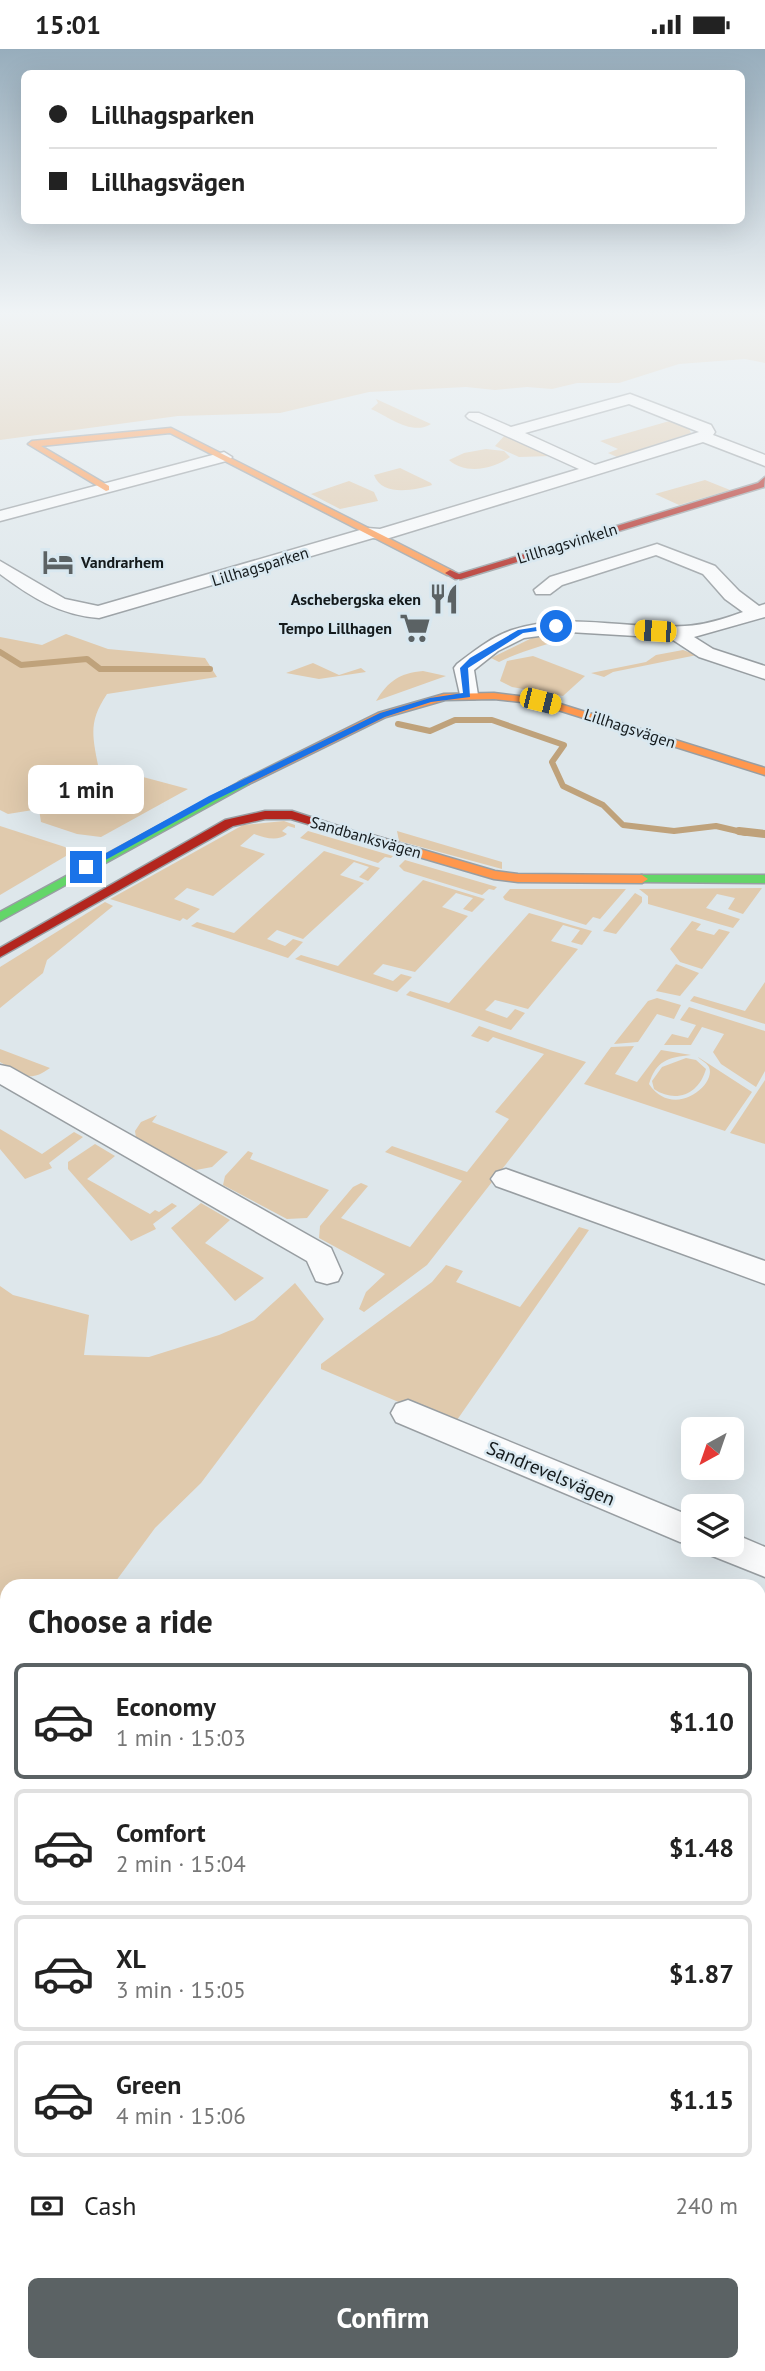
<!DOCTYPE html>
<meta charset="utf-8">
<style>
body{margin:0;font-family:"PT Sans",sans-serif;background:#f6f6f6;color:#222;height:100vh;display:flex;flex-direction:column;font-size:26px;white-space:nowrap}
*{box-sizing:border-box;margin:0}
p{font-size:23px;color:#767676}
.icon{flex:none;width:38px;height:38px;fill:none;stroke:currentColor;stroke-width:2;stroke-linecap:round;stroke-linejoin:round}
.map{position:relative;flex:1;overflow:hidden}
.sheet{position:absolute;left:0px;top:1530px;width:766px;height:793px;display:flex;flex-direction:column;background:#fff;border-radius:21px 21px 0 0;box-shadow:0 7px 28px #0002}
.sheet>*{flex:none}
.top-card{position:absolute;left:21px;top:21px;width:724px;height:154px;border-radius:10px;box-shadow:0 7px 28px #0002;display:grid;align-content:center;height:154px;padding:0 28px;background:#fff}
.needle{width:46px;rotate:220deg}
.buttons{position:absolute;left:681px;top:1368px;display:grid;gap:14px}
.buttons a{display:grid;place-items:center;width:63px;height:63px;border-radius:10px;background:#fff;box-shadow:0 7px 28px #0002;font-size:35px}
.end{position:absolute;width:32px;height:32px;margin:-16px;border:9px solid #1a73e8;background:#fff;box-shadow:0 0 0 4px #fff}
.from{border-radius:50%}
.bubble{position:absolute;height:49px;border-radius:10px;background:#fff;box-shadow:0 7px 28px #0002;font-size:23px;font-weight:700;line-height:49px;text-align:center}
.car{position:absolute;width:21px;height:42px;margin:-21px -10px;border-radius:9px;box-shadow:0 0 5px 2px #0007;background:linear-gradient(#f5c518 24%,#345 0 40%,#f5c518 0 76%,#345 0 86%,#f5c518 0)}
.top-card b{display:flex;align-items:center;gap:24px;height:66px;font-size:26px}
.top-card b+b{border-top:2px solid #e0e0e0}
.top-card i{width:18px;height:18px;background:#222}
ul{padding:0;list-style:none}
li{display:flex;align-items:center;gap:21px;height:116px;margin:0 14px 10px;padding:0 14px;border:4px solid #e0e0e0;border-radius:10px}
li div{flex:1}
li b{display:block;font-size:26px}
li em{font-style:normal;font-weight:700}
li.active{border-color:#5b6264}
li>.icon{width:63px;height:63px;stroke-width:1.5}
h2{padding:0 28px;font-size:32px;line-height:84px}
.pay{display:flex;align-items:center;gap:18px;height:77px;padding:0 28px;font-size:26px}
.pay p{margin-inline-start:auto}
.cta{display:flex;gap:14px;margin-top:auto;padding:14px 28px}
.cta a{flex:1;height:80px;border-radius:10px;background:#5b6264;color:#fff;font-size:28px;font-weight:700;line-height:80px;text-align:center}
.status{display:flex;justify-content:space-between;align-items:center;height:49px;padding:0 35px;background:#fff;direction:ltr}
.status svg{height:19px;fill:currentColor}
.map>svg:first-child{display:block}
.green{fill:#e0caad}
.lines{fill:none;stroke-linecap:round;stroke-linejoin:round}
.stream-far1{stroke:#bfa27b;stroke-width:6}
.stream{stroke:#bfa27b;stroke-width:8}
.street-casing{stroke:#989ea2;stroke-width:3}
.fast-casing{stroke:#989ea2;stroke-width:3}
.slow-casing{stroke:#989ea2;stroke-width:3}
.jam-casing{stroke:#989ea2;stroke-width:3}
.street{fill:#fafbfc;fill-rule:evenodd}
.fast{fill:#63d668;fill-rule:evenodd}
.slow{fill:#ff974d;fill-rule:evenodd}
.jam{fill:#b3261e;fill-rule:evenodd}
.route{fill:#1a73e8}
.labels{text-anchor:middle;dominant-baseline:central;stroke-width:5;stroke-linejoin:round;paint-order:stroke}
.far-street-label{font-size:16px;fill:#141a1c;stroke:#d9e8f0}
.far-poi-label{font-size:16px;font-weight:bold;fill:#141a1c;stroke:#d9e8f0;text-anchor:end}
.street-label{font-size:19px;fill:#141a1c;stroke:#d9e8f0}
</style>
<div class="status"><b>15:01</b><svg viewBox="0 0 49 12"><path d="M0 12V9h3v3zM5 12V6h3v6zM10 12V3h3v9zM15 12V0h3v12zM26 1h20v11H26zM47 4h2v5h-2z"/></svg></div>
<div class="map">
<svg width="765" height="2322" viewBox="0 0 765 2322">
<rect width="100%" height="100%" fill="#dee7eb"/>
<!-- green -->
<g class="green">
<path d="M0 262H765V314L745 310 679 315 619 334H577L552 340 527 338 495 341 466 338 369 343 280 364 178 367 0 391Z"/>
<path d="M376 350 431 375C412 387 389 368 371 360L378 354Z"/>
<path d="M673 371 688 378 691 384 617 408 608 404 618 400 600 392Z"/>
<path d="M506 385 551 407 519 408 495 397Z"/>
<path d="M486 400 504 402 510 408C494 420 465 426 449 411L464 404Z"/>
<path d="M400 419 431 434 432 436C415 441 382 448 374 426Z"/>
<path d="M705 431 730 441 679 456 655 445Z"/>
<path d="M349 432 374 443 378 452 340 460 311 445Z"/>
<path d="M573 582 572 588C550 594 519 603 499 613L491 609 540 585Z"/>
<path d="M66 585 108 600 205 609 217 628 107 645C89 672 92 685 98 716L188 740 101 788 77 785 41 773 39 760 8 765 0 761V588L42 596Z"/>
<path d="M683 601 697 606 613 623 604 628 591 624 646 613 656 606Z"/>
<path d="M533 607 585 627 563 647 512 638 500 632 507 612Z"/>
<path d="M313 614 339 626 361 619 366 623 319 630 286 624Z"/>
<path d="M423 622 446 627 376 652C388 632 400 624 423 622Z"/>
<path d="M284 772 295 776V779L288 777 282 782 287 785C277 793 266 789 254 785L240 797 265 805 213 847 187 839 174 850 200 860 187 871 183 869 180 872 110 850 243 776Z"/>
<path d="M0 777 65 798 71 804 0 846Z"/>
<path d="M308 782 393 807 391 809 385 808 378 814 300 789Z"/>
<path d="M397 782 502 813V820L399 792Z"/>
<path d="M324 802 380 819 368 832 359 828 369 818 354 813 340 826 364 834 303 890 277 881 267 890 285 897 293 890 303 893 288 909 191 877 197 873 234 884Z"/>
<path d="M405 811 497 838 494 841 489 840 482 846 404 822 399 817Z"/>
<path d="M423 831 485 850 472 863 463 860 473 849 456 844 442 858 468 867 415 923 383 915 373 925 393 932 401 925 412 928 397 943 295 910 301 906 338 917Z"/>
<path d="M762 839 743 865 728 860 735 849 717 845 706 859 740 870 733 879 648 855V847L639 840Z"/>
<path d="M510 840H626L600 870 593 868 586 876 505 851 503 848Z"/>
<path d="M635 844 642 848V853L616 885 603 882Z"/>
<path d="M105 853 113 857 47 911 43 924 0 959V918Z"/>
<path d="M529 864 592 882 582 896 571 893 580 881 563 876 551 892 578 900 528 960 495 951 485 961 507 969 515 960 525 964 511 981 406 946 410 942 449 954Z"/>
<path d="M692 872 701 875 696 881 714 886 719 880 730 883 702 920 680 913 670 900Z"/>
<path d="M676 915 699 924 680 947 656 942Z"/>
<path d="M765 933V975L690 952 694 947 745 962Z"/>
<path d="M657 949 681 956 674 970 657 965 638 993 614 995 648 952Z"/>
<path d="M689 958 765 982V1022L756 1038 721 1015 713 1003 724 985 702 978 691 996H664L672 985 688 989 696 976 680 971Z"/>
<path d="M479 977 586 1013 427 1216 364 1263 359 1260 366 1243 385 1225 319 1189 320 1177 353 1138 361 1134 368 1137 341 1169 410 1198 462 1132 385 1103 392 1097 467 1123 509 1070 495 1063 544 1005 493 988 488 993 471 987Z"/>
<path d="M634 997 615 1025 637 1033 661 1001 691 1006C668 1008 656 1012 649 1035 673 1071 717 1036 709 1018 706 1013 699 1010 698 1008L752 1043 725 1082 584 1035 611 998Z"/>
<path d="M0 1000 50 1019C28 1035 21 1025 0 1013Z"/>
<path d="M686 1009 696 1011 706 1020C699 1045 676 1055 654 1040L652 1032 662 1018Z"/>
<path d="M765 1031V1095L730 1084Z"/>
<path d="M157 1066 152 1073 228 1103 212 1118 196 1121 136 1089 135 1082 141 1073Z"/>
<path d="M0 1080 42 1105 74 1083 83 1088 49 1114 52 1119 25 1130 0 1100Z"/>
<path d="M95 1095 115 1107 87 1130 150 1165 155 1161 159 1163 172 1154 177 1157 153 1175 156 1180 131 1192 68 1120V1113Z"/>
<path d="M248 1102 253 1104 250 1110 329 1141 307 1169 287 1170 223 1136 225 1127Z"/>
<path d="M201 1154 230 1171 205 1194 264 1229 235 1252 171 1179Z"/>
<path d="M579 1178 589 1181 457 1371 422 1363 321 1320V1315L432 1233 446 1216 463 1222 456 1233 520 1258Z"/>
<path d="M295 1234 324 1270 201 1434 155 1479 113 1536H7V1619L0 1621V1237L13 1246 89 1266 84 1306 149 1308 219 1286 254 1271Z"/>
<path d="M765 1681V1939L760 1941V1693Z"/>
<path d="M765 2072V2322H553L559 2315H760V2079Z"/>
<path d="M7 2306V2315H527L532 2322H0V2312Z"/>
</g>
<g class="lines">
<!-- stream-far1 -->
<g class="stream-far1">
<path d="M0 603 21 616 87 610 100 620H210"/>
<path d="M398 675 430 682 455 671H492L564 696 552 713 563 737 603 756 623 776 674 782 716 777 746 784"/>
</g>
<!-- stream -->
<path class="stream" d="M739 782 765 785"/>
<!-- street casing -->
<g class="street-casing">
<g id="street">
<path d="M630 345 711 376 715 383 713 386 765 406V417L703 393 386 490 373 489 99 569C59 566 31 548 0 525V512L65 550 98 557 367 479 380 480 579 420 469 370 466 367 469 364H479L511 378ZM629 355 699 383 595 416 525 384Z"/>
<path d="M224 403 232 408 230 411 0 472V462Z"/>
<path d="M657 495 715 517 739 542 759 557 765 555V568L694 588 713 600 765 617V630L699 608 670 589 569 583 524 589 498 602 474 621 478 646 475 650H461L454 619 457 615C474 602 491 588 512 581 569 562 627 581 685 577 705 576 724 570 743 563L725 550 703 525 656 506 562 536 550 545H536L534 541 550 528Z"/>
<path d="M0 1016 10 1018 331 1199 342 1224 338 1232 327 1235 316 1232 307 1212 0 1035Z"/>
<path d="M506 1120 765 1212V1235L496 1137 491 1130 496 1123Z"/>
<path d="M408 1351 693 1468V1496H696L680 1493 396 1373 391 1364 396 1355Z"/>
<path d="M732 1484 765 1498V1528L710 1506 705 1496H732Z"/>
<path d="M760 1947 765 1949V1993L760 1991Z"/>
<path d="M7 1969V2015L0 2017V1972Z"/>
<path d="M765 2002V2056L760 2058V2005Z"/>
<path d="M494 2315H548L545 2322H492Z"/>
</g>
</g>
<!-- fast casing -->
<g class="fast-casing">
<g id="fast">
<path d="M245 730 249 731V735L0 872V863Z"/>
<path d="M642 826H765V834L638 833V827Z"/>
</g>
</g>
<!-- slow casing -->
<g class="slow-casing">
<g id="slow">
<path d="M171 379 453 522 455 524 447 526 170 384 41 397 109 437V441L106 442 28 395 32 392Z"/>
<path d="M494 644 544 650 765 719V726L539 655 494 650 445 651 386 668 249 735H241L239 733 378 664 444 645Z"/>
<path d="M372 786 495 822 518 825 642 826 648 830 642 834 518 833 494 830 368 793V787Z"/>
</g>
</g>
<!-- jam casing -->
<g class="jam-casing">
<g id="jam">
<path d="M765 428 764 438 461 530H455L445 524 450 521 459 525 758 434Z"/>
<path d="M265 762H292L378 790 372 794 291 770H265L233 777 0 908V899L225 771Z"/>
</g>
</g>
<!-- street -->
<use href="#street" class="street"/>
<!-- fast -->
<use href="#fast" class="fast"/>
<!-- slow -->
<use href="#slow" class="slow"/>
<!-- jam -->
<use href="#jam" class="jam"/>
</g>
<!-- sky -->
<linearGradient id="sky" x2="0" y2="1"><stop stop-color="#97adbc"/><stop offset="0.45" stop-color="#f0f4f6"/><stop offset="1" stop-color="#f0f4f6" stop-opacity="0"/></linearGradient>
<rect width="765" height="587" fill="url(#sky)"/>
<!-- route -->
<path class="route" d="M556 575 558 579 523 584 468 619 470 648 431 653 385 668 215 751 89 820 81 818 209 747 380 664 430 649 463 644 460 619 470 609 518 581Z"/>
<!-- icons -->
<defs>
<g id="hotel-bare" transform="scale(2.415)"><path d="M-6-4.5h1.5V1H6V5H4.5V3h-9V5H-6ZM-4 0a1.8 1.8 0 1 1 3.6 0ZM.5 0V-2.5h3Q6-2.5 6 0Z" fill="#5b6264" stroke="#d9e8f0" stroke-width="2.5" paint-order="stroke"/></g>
<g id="restaurant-bare" transform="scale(2.415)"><path d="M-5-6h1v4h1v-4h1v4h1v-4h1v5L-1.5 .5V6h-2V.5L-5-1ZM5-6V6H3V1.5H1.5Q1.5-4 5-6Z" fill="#5b6264" stroke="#d9e8f0" stroke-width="2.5" paint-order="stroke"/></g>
<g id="supermarket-bare" transform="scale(2.415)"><path d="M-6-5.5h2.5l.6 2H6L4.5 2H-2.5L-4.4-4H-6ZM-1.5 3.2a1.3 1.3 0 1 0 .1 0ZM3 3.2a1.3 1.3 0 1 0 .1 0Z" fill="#5b6264" stroke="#d9e8f0" stroke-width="2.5" paint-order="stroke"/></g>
</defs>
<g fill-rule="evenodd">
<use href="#hotel-bare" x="58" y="513"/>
<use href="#restaurant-bare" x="444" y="550"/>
<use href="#supermarket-bare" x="415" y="579"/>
</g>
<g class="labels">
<!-- far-street labels -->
<g class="far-street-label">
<text transform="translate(567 494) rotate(-17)">Lillhagsvinkeln</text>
<text transform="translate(260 517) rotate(-17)">Lillhagsparken</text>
<text transform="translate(630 679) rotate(18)">Lillhagsvägen</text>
<text transform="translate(366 788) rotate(16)">Sandbanksvägen</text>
</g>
<!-- far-poi labels -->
<g class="far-poi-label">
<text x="81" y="513" text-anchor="start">Vandrarhem</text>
<text x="421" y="550">Aschebergska eken</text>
<text x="392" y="579">Tempo Lillhagen</text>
</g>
<!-- street labels -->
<g class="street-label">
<text transform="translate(551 1424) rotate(23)">Sandrevelsvägen</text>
</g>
</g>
</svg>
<div class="buttons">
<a><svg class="needle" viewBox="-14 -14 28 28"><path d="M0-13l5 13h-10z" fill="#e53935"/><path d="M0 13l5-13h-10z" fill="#767676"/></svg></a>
<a><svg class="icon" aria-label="layers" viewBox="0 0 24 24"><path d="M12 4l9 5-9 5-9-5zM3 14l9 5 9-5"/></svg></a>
</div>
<i class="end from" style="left:556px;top:577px"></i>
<i class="end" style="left:86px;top:818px"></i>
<div class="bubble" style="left:28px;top:716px;width:116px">1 min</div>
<i class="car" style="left:655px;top:582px;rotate:274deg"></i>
<i class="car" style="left:540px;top:652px;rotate:104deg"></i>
<div class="top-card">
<b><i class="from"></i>Lillhagsparken</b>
<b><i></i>Lillhagsvägen</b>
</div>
<section class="sheet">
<h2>Choose a ride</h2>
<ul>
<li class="active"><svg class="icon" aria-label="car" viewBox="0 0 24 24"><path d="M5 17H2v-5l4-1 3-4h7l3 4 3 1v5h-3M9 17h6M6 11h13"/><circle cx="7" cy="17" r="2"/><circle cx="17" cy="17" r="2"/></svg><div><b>Economy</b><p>1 min · 15:03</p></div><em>$1.10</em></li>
<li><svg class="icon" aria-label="car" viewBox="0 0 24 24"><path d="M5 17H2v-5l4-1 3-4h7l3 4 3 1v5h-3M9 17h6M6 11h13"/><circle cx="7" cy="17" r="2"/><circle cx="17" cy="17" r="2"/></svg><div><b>Comfort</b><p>2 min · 15:04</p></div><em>$1.48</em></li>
<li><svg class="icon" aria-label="car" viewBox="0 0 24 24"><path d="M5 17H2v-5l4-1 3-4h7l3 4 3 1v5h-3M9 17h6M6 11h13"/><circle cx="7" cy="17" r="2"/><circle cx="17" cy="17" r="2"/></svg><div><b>XL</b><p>3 min · 15:05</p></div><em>$1.87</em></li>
<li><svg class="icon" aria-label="car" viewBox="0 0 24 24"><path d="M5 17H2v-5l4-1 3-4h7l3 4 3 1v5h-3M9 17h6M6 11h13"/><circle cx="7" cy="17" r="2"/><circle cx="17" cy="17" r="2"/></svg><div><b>Green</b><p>4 min · 15:06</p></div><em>$1.15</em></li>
</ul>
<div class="pay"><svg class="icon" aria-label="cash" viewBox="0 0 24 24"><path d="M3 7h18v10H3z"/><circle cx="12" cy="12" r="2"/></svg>Cash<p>240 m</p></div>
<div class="cta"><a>Confirm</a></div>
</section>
</div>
